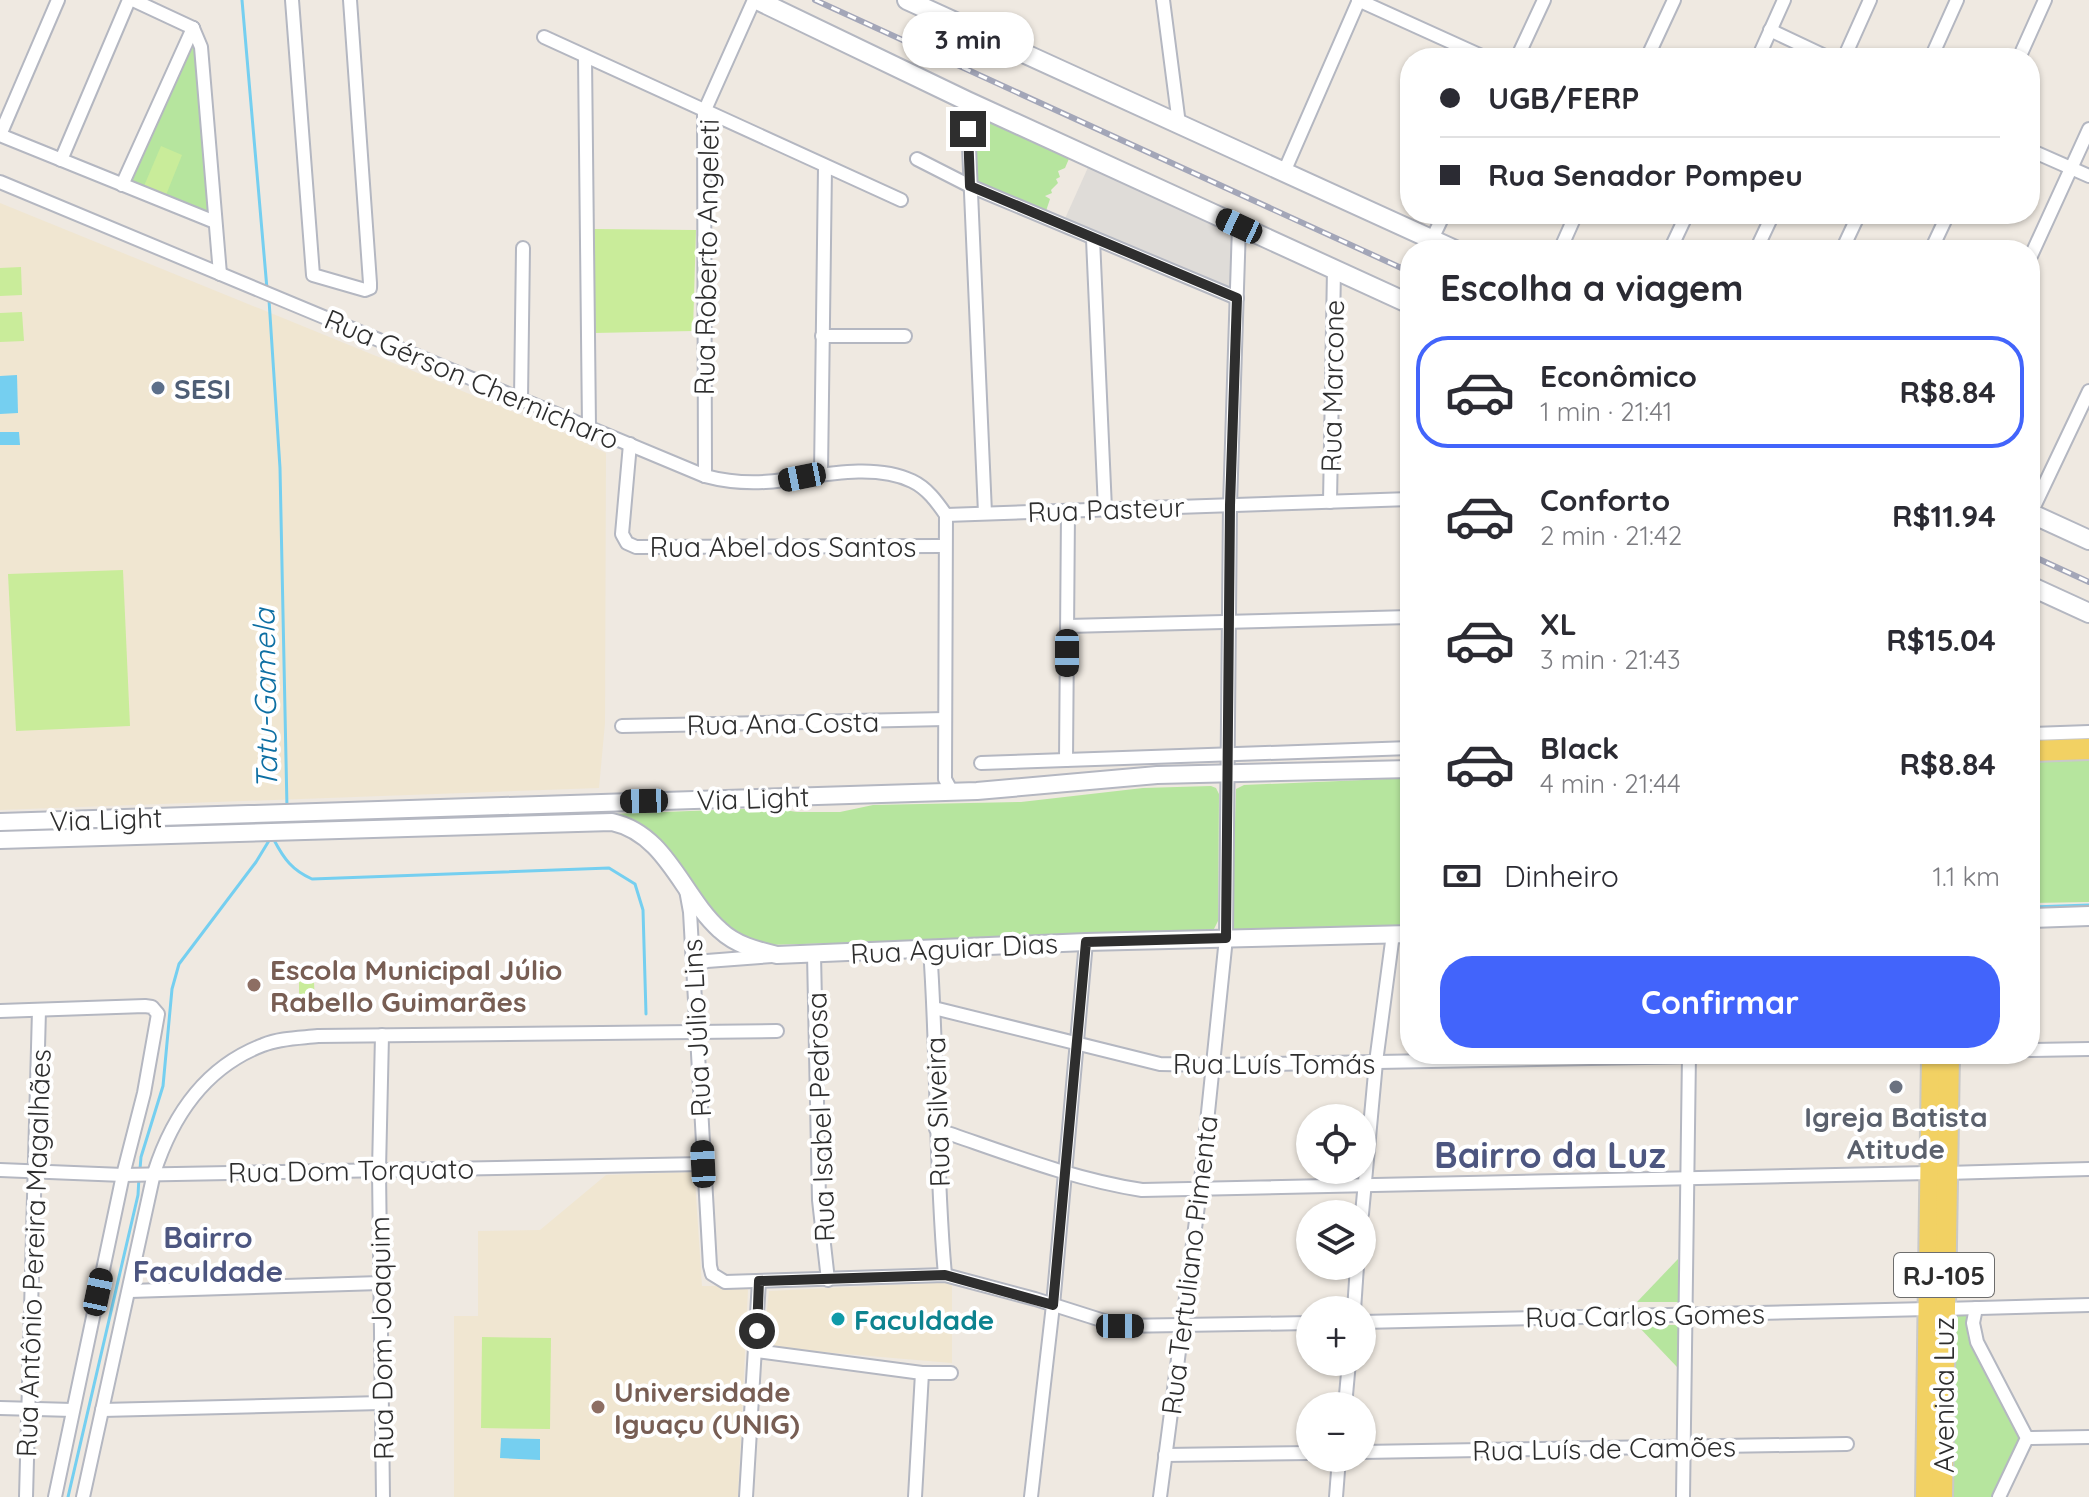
<!DOCTYPE html>
<html lang="pt">
<meta charset="utf-8">
<style>
body{margin:0;font-family:Quicksand,sans-serif;background:#f7f7f7;color:#2b2b33;height:100vh;display:flex;flex-direction:column;font-size:30px;white-space:nowrap}
*{box-sizing:border-box;margin:0}
p{font-size:26px;color:#7c7c81}
.icon{flex:none;width:44px;height:44px;fill:none;stroke:currentColor;stroke-width:2;stroke-linecap:round;stroke-linejoin:round}
.map{position:relative;flex:1;overflow:hidden}
.sheet{position:absolute;left:1400px;top:240px;width:640px;height:824px;display:flex;flex-direction:column;background:#fff;border-radius:32px;box-shadow:0 2px 6px #0004}
.sheet>*{flex:none}
.guide{position:absolute;left:1400px;top:48px;width:640px;height:176px;border-radius:32px;box-shadow:0 2px 6px #0004;display:grid;align-content:center;height:176px;padding:0 40px;background:#fff}
.controls{position:absolute;left:1296px;top:1104px;display:grid;gap:16px}
.controls a{display:grid;place-items:center;width:80px;height:80px;border-radius:50%;background:#fff;box-shadow:0 2px 6px #0004;font-size:40px}
.end{position:absolute;width:36px;height:36px;margin:-18px;border:10px solid #2e2e2e;background:#fff;box-shadow:0 0 0 4px #fff}
.from{border-radius:50%}
.bubble{position:absolute;height:56px;border-radius:28px;background:#fff;box-shadow:0 2px 6px #0004;font-size:26px;font-weight:700;line-height:56px;text-align:center}
.car{position:absolute;width:24px;height:48px;margin:-24px -12px;border-radius:10px;box-shadow:0 0 6px 2px #0007;background:linear-gradient(#222 24%,#8ab4d8 0 40%,#222 0 76%,#8ab4d8 0 86%,#222 0)}
.guide b{display:flex;align-items:center;gap:28px;height:76px;font-size:30px}
.guide b+b{border-top:2px solid #e1e1e2}
.guide i{width:20px;height:20px;background:#2b2b33}
ul{padding:0;list-style:none}
li{display:flex;align-items:center;gap:24px;height:112px;margin:0 16px 12px;padding:0 24px;border:4px solid transparent;border-radius:32px}
li div{flex:1}
li b{display:block;font-size:30px}
li em{font-style:normal;font-weight:700}
li.selected{border-color:#4264fb}
li>.icon{width:72px;height:72px;stroke-width:1.5}
h2{padding:0 40px;font-size:36px;line-height:96px}
.pay{display:flex;align-items:center;gap:20px;height:88px;padding:0 40px;font-size:30px}
.pay p{margin-inline-start:auto}
.cta{display:flex;gap:16px;margin-top:auto;padding:16px 40px}
.cta a{flex:1;height:92px;border-radius:32px;background:#4264fb;color:#fff;font-size:32px;font-weight:700;line-height:92px;text-align:center}
.map>svg:first-child{display:block}
.education{fill:#f0e6d1}
.green{fill:#b6e59e}
.pitch{fill:#c9ec9a}
.plaza{fill:#dfdcd8}
.water{fill:#75cff0}
.lines{fill:none;stroke-linecap:round;stroke-linejoin:round}
.stream{stroke:#75cff0;stroke-width:3}
.minor-casing{stroke:#b4b7c1;stroke-width:16}
.tertiary-casing{stroke:#b4b7c1;stroke-width:20}
.secondary-casing{stroke:#b4b7c1;stroke-width:22}
.primary-casing{stroke:#c9c9c9;stroke-width:24}
.minor{stroke:#fff;stroke-width:12}
.tertiary{stroke:#fff;stroke-width:16}
.secondary{stroke:#fff;stroke-width:18}
.primary{stroke:#f2d163;stroke-width:20}
.rail-casing{stroke:#a3a6b8;stroke-width:6}
.rail{stroke:#fff;stroke-width:3;stroke-dasharray:9;stroke-linecap:butt}
.route{stroke:#2e2e2e;stroke-width:10}
.service-dot{fill:#5c6f8a;stroke:#fff;stroke-width:3}
.education-dot{fill:#8d6e63;stroke:#fff;stroke-width:3}
.worship-dot{fill:#6b7280;stroke:#fff;stroke-width:3}
.culture-dot{fill:#0f9aa8;stroke:#fff;stroke-width:3}
.labels{text-anchor:middle;dominant-baseline:central;stroke-width:8;stroke-linejoin:round;paint-order:stroke}
.shield{fill:#fff;stroke:#6d6d6d;stroke-width:2}
.shield-label{font-size:26px;font-weight:bold;fill:#2e2e2e}
.street-label{font-size:28px;fill:#2e2e2e;stroke:#fff}
.service-label{font-size:28px;font-weight:bold;fill:#4e5e75;stroke:#fff;text-anchor:start}
.education-label{font-size:28px;font-weight:bold;fill:#785e54;stroke:#fff;text-anchor:start}
.worship-label{font-size:28px;font-weight:bold;fill:#5b616d;stroke:#fff}
.culture-label{font-size:28px;font-weight:bold;fill:#0d838f;stroke:#fff;text-anchor:start}
.water-label{font-size:30px;font-style:italic;fill:#0d6fa3;stroke:#fff}
.neighbourhood-label{font-size:30px;font-weight:bold;fill:#4d5680;stroke:#fff}
.district-label{font-size:36px;font-weight:bold;fill:#4d5680;stroke:#fff}
</style>
<div class="map">
<svg width="2089" height="1497" viewBox="0 0 2089 1497">
<rect width="100%" height="100%" fill="#efe9e1"/>
<!-- education -->
<g class="education">
<path d="M0 203 558 430 606 453 605 723 599 788 0 810Z"/>
<path d="M692 1172 695 1180 702 1286H744L748 1290 738 1497H454V1316H478V1231L540 1230 606 1175Z"/>
<path d="M952 1282V1363L763 1347 769 1291Z"/>
</g>
<!-- green -->
<g class="green">
<path d="M194 33 213 219 127 183Z"/>
<path d="M973 114 1071 154 1065 168 1058 171 1060 177 1056 179 1058 183 1051 190 1052 193 1045 196 1050 199 1045 214 976 183Z"/>
<path d="M2089 759V902L2030 903V763Z"/>
<path d="M1410 778V929L1234 933 1232 928 1236 789 1244 785Z"/>
<path d="M1211 786 1216 788 1219 794 1218 921 1214 929 1198 933 766 945C712 932 696 874 659 839 645 825 628 819 610 814L772 808 797 812H840L873 805 1021 802 1143 788Z"/>
<path d="M1678 1259V1302H1637Z"/>
<path d="M1951 1313H1966L1968 1338 2019 1429 2021 1440 1992 1497H1949Z"/>
<path d="M1637 1325H1678V1368Z"/>
</g>
<!-- pitch -->
<g class="pitch">
<path d="M161 146 182 155 166 195 144 186Z"/>
<path d="M594 229 696 230 693 331 594 333Z"/>
<path d="M21 267 22 295 0 296V268Z"/>
<path d="M22 312 24 341 0 342V313Z"/>
<path d="M123 570 130 726 16 731 8 574Z"/>
<path d="M299 981H314L315 1008H299Z"/>
<path d="M482 1337 551 1338 550 1429 481 1428Z"/>
</g>
<!-- plaza -->
<path class="plaza" d="M1090 163 1238 227 1236 296 1063 223Z"/>
<!-- water -->
<g class="water">
<path d="M17 375 18 413 0 414V376Z"/>
<path d="M0 432H19L20 445H0Z"/>
<path d="M501 1438 540 1439V1460L500 1458Z"/>
</g>
<g class="lines">
<!-- stream -->
<g class="stream">
<path d="M242 0 267 289"/>
<path d="M269 300 280 468 287 808"/>
<path d="M274 840C284 859 292 870 312 879L609 868 635 884 643 910 646 1014"/>
<path d="M2030 907 2089 905"/>
<path d="M140 1169 141 1157 163 1086 172 989 179 964 256 862 270 839"/>
<path d="M68 1497 138 1195 139 1177"/>
</g>
<!-- minor casing -->
<g class="minor-casing">
<g id="minor">
<path d="M133 0 193 28"/>
<path d="M292 0 313 275 365 290 370 288V283L350 0"/>
<path d="M1163 0 1179 124"/>
<path d="M1358 0 1486 58"/>
<path d="M193 28 201 47 220 274"/>
<path d="M1770 30 1829 58"/>
<path d="M544 37 901 200"/>
<path d="M585 57 589 427"/>
<path d="M1517 58 1544 0"/>
<path d="M1647 58 1674 0"/>
<path d="M1758 58 1784 0"/>
<path d="M1844 58 1870 0"/>
<path d="M1931 58 1957 0"/>
<path d="M2019 58 2045 0"/>
<path d="M967 101 985 513"/>
<path d="M0 135 215 222"/>
<path d="M0 135 58 0"/>
<path d="M2030 150 2089 176"/>
<path d="M917 159 970 186 1237 298"/>
<path d="M61 160 129 0"/>
<path d="M1284 172 1359 0"/>
<path d="M0 182 705 476C731 483 757 484 784 480 822 475 875 463 912 481 927 488 937 502 946 515"/>
<path d="M122 185 193 28"/>
<path d="M1093 239 1105 509"/>
<path d="M1432 239 1444 214"/>
<path d="M1560 250 1576 214"/>
<path d="M1670 250 1687 214"/>
<path d="M1756 250 1773 214"/>
<path d="M1842 250 1859 214"/>
<path d="M1931 250 1948 214"/>
<path d="M2030 258 2089 129"/>
<path d="M822 336H905"/>
<path d="M521 399 523 248"/>
<path d="M630 444 622 534 627 543 636 547 944 546"/>
<path d="M821 473 825 167"/>
<path d="M705 476 704 112 754 0"/>
<path d="M1330 502 1334 269"/>
<path d="M2031 513 2089 391"/>
<path d="M946 515 1410 499"/>
<path d="M946 515 945 779 952 792"/>
<path d="M1068 626 1410 617"/>
<path d="M622 726 945 719"/>
<path d="M2030 734 2089 732"/>
<path d="M1066 760 1068 511"/>
<path d="M981 763 1410 748"/>
<path d="M686 890 690 912 710 1266 712 1274 725 1282 945 1275 1035 1299 1120 1326 1310 1323"/>
<path d="M930 949C938 1058 935 1166 945 1275"/>
<path d="M814 954 819 1200 828 1280"/>
<path d="M693 967 707 961 772 956"/>
<path d="M934 1008 1160 1064 1212 1065 1814 1054"/>
<path d="M0 1011 145 1006 152 1007 158 1014 144 1093 123 1175 55 1497"/>
<path d="M382 1035 379 1170 383 1497"/>
<path d="M2030 1050 2089 1049"/>
<path d="M936 1129C1004 1152 1071 1179 1142 1190L1929 1173"/>
<path d="M0 1170 123 1175 703 1164"/>
<path d="M1946 1173 2089 1169"/>
<path d="M1362 1214 1376 1062 1393 934"/>
<path d="M130 1291 380 1283"/>
<path d="M1976 1308 1973 1323 1977 1342 2027 1438 1999 1497"/>
<path d="M1943 1309 2089 1305"/>
<path d="M1354 1310 1357 1266"/>
<path d="M1362 1322 1928 1309"/>
<path d="M756 1351 922 1373H951"/>
<path d="M1345 1406 1349 1362"/>
<path d="M0 1408 73 1410"/>
<path d="M102 1410 381 1403"/>
<path d="M2027 1438 2089 1437"/>
<path d="M1362 1452 1847 1444"/>
<path d="M1165 1455 1310 1453"/>
<path d="M26 1497 39 1010"/>
<path d="M83 1497 154 1173C172 1117 205 1067 263 1045 280 1038 300 1038 318 1036L777 1031"/>
<path d="M746 1497 759 1281"/>
<path d="M915 1497 922 1373"/>
<path d="M1031 1497 1053 1305 1086 942"/>
<path d="M1160 1497 1200 1190 1226 938 1230 505 1239 226"/>
<path d="M1336 1497 1339 1458"/>
<path d="M1683 1497 1689 1054"/>
</g>
</g>
<!-- tertiary casing -->
<g class="tertiary-casing">
<g id="tertiary">
<path d="M0 822 977 791 1157 775 1410 769"/>
<path d="M0 840 612 822C667 834 682 896 720 930 736 945 756 950 777 955L1086 942 1410 934"/>
</g>
</g>
<!-- secondary casing -->
<g class="secondary-casing">
<g id="secondary">
<path d="M757 0 967 101 1410 304"/>
<path d="M907 0 1455 250"/>
<path d="M2030 513 2089 540"/>
<path d="M2030 586 2089 613"/>
<path d="M2030 918 2089 916"/>
</g>
</g>
<!-- primary casing -->
<g class="primary-casing">
<g id="primary">
<path d="M2030 751 2089 749"/>
<path d="M1926 1497 1932 1054"/>
<path d="M1942 1497 1949 1054"/>
</g>
</g>
<!-- minor -->
<use href="#minor" class="minor"/>
<!-- tertiary -->
<use href="#tertiary" class="tertiary"/>
<!-- secondary -->
<use href="#secondary" class="secondary"/>
<!-- primary -->
<use href="#primary" class="primary"/>
<!-- rail casing -->
<g class="rail-casing">
<g id="rail">
<path d="M815 0 1410 272"/>
<path d="M2030 555 2089 582"/>
</g>
</g>
<!-- rail -->
<use href="#rail" class="rail"/>
</g>
<g class="lines">
<!-- route -->
<path class="route" d="M757 1331 759 1281 945 1275 1053 1305 1086 942 1226 938 1230 505 1237 298 970 186 968 129"/>
</g>
<!-- markers -->
<circle class="service-dot" cx="158" cy="388" r="8"/>
<g class="education-dot">
<circle cx="254" cy="985" r="8"/>
<circle cx="598" cy="1407" r="8"/>
</g>
<circle class="worship-dot" cx="1896" cy="1087" r="8"/>
<circle class="culture-dot" cx="838" cy="1319" r="8"/>
<g class="labels">
<!-- shield labels -->
<rect class="shield" x="1894" y="1253" width="100" height="44" rx="6"/>
<g class="shield-label">
<text x="1944" y="1275">RJ-105</text>
</g>
<!-- street labels -->
<g class="street-label">
<text transform="translate(706 257) rotate(-89)">Rua Roberto Angeleti</text>
<text transform="translate(472 379) rotate(23)">Rua Gérson Chernicharo</text>
<text transform="translate(1332 386) rotate(-89)">Rua Marcone</text>
<text transform="translate(1106 509) rotate(-2)">Rua Pasteur</text>
<text x="783" y="546">Rua Abel dos Santos</text>
<text transform="translate(783 723) rotate(-1)">Rua Ana Costa</text>
<text transform="translate(753 798) rotate(-2)">Via Light</text>
<text transform="translate(106 819) rotate(-2)">Via Light</text>
<text transform="translate(954 948) rotate(-3)">Rua Aguiar Dias</text>
<text transform="translate(696 1028) rotate(-93)">Rua Júlio Lins</text>
<text x="1274" y="1063">Rua Luís Tomás</text>
<text transform="translate(937 1112) rotate(-92)">Rua Silveira</text>
<text transform="translate(820 1117) rotate(-92)">Rua Isabel Pedrosa</text>
<text transform="translate(351 1170) rotate(-1)">Rua Dom Torquato</text>
<text transform="translate(33 1253) rotate(-88)">Rua Antônio Pereira Magalhães</text>
<text transform="translate(1189 1265) rotate(-83)">Rua Tertuliano Pimenta</text>
<text transform="translate(1645 1315) rotate(-1)">Rua Carlos Gomes</text>
<text transform="translate(381 1338) rotate(-91)">Rua Dom Joaquim</text>
<text transform="translate(1943 1395) rotate(-90)">Avenida Luz</text>
<text transform="translate(1604 1448) rotate(-1)">Rua Luís de Camões</text>
</g>
<!-- service labels -->
<g class="service-label">
<text x="174" y="388">SESI</text>
</g>
<!-- education labels -->
<g class="education-label">
<text x="270" y="969">Escola Municipal Júlio<tspan x="270" dy="32">Rabello Guimarães</tspan></text>
<text x="614" y="1391">Universidade<tspan x="614" dy="32">Iguaçu (UNIG)</tspan></text>
</g>
<!-- worship labels -->
<g class="worship-label">
<text x="1896" y="1116">Igreja Batista<tspan x="1896" dy="32">Atitude</tspan></text>
</g>
<!-- culture labels -->
<g class="culture-label">
<text x="854" y="1319">Faculdade</text>
</g>
<!-- water labels -->
<g class="water-label">
<text transform="translate(265 699) rotate(-91)">Tatu-Gamela</text>
</g>
<!-- neighbourhood labels -->
<g class="neighbourhood-label">
<text x="208" y="1237">Bairro<tspan x="208" dy="34">Faculdade</tspan></text>
</g>
<!-- district labels -->
<g class="district-label">
<text x="1550" y="1154">Bairro da Luz</text>
</g>
</g>
</svg>
<div class="controls">
<a><svg class="icon" aria-label="locate" viewBox="0 0 24 24"><circle cx="12" cy="12" r="6"/><path d="M12 2v4M12 18v4M2 12h4M18 12h4"/></svg></a>
<a><svg class="icon" aria-label="layers" viewBox="0 0 24 24"><path d="M12 4l9 5-9 5-9-5zM3 14l9 5 9-5"/></svg></a>
<a>+</a>
<a>−</a>
</div>
<i class="end from" style="left:757px;top:1331px"></i>
<i class="end" style="left:968px;top:129px"></i>
<div class="bubble" style="left:902px;top:12px;width:132px">3 min</div>
<i class="car" style="left:1239px;top:226px;rotate:295deg"></i>
<i class="car" style="left:802px;top:477px;rotate:259deg"></i>
<i class="car" style="left:1067px;top:653px;rotate:180deg"></i>
<i class="car" style="left:644px;top:801px;rotate:269deg"></i>
<i class="car" style="left:703px;top:1164px;rotate:357deg"></i>
<i class="car" style="left:98px;top:1292px;rotate:12deg"></i>
<i class="car" style="left:1120px;top:1326px;rotate:90deg"></i>
<div class="guide">
<b><i class="from"></i>UGB/FERP</b>
<b><i></i>Rua Senador Pompeu</b>
</div>
<section class="sheet">
<h2>Escolha a viagem</h2>
<ul>
<li class="selected"><svg class="icon" aria-label="car" viewBox="0 0 24 24"><path d="M5 17H2v-5l4-1 3-4h7l3 4 3 1v5h-3M9 17h6M6 11h13"/><circle cx="7" cy="17" r="2"/><circle cx="17" cy="17" r="2"/></svg><div><b>Econômico</b><p>1 min · 21:41</p></div><em>R$8.84</em></li>
<li><svg class="icon" aria-label="car" viewBox="0 0 24 24"><path d="M5 17H2v-5l4-1 3-4h7l3 4 3 1v5h-3M9 17h6M6 11h13"/><circle cx="7" cy="17" r="2"/><circle cx="17" cy="17" r="2"/></svg><div><b>Conforto</b><p>2 min · 21:42</p></div><em>R$11.94</em></li>
<li><svg class="icon" aria-label="car" viewBox="0 0 24 24"><path d="M5 17H2v-5l4-1 3-4h7l3 4 3 1v5h-3M9 17h6M6 11h13"/><circle cx="7" cy="17" r="2"/><circle cx="17" cy="17" r="2"/></svg><div><b>XL</b><p>3 min · 21:43</p></div><em>R$15.04</em></li>
<li><svg class="icon" aria-label="car" viewBox="0 0 24 24"><path d="M5 17H2v-5l4-1 3-4h7l3 4 3 1v5h-3M9 17h6M6 11h13"/><circle cx="7" cy="17" r="2"/><circle cx="17" cy="17" r="2"/></svg><div><b>Black</b><p>4 min · 21:44</p></div><em>R$8.84</em></li>
</ul>
<div class="pay"><svg class="icon" aria-label="cash" viewBox="0 0 24 24"><path d="M3 7h18v10H3z"/><circle cx="12" cy="12" r="2"/></svg>Dinheiro<p>1.1 km</p></div>
<div class="cta"><a>Confirmar</a></div>
</section>
</div>
